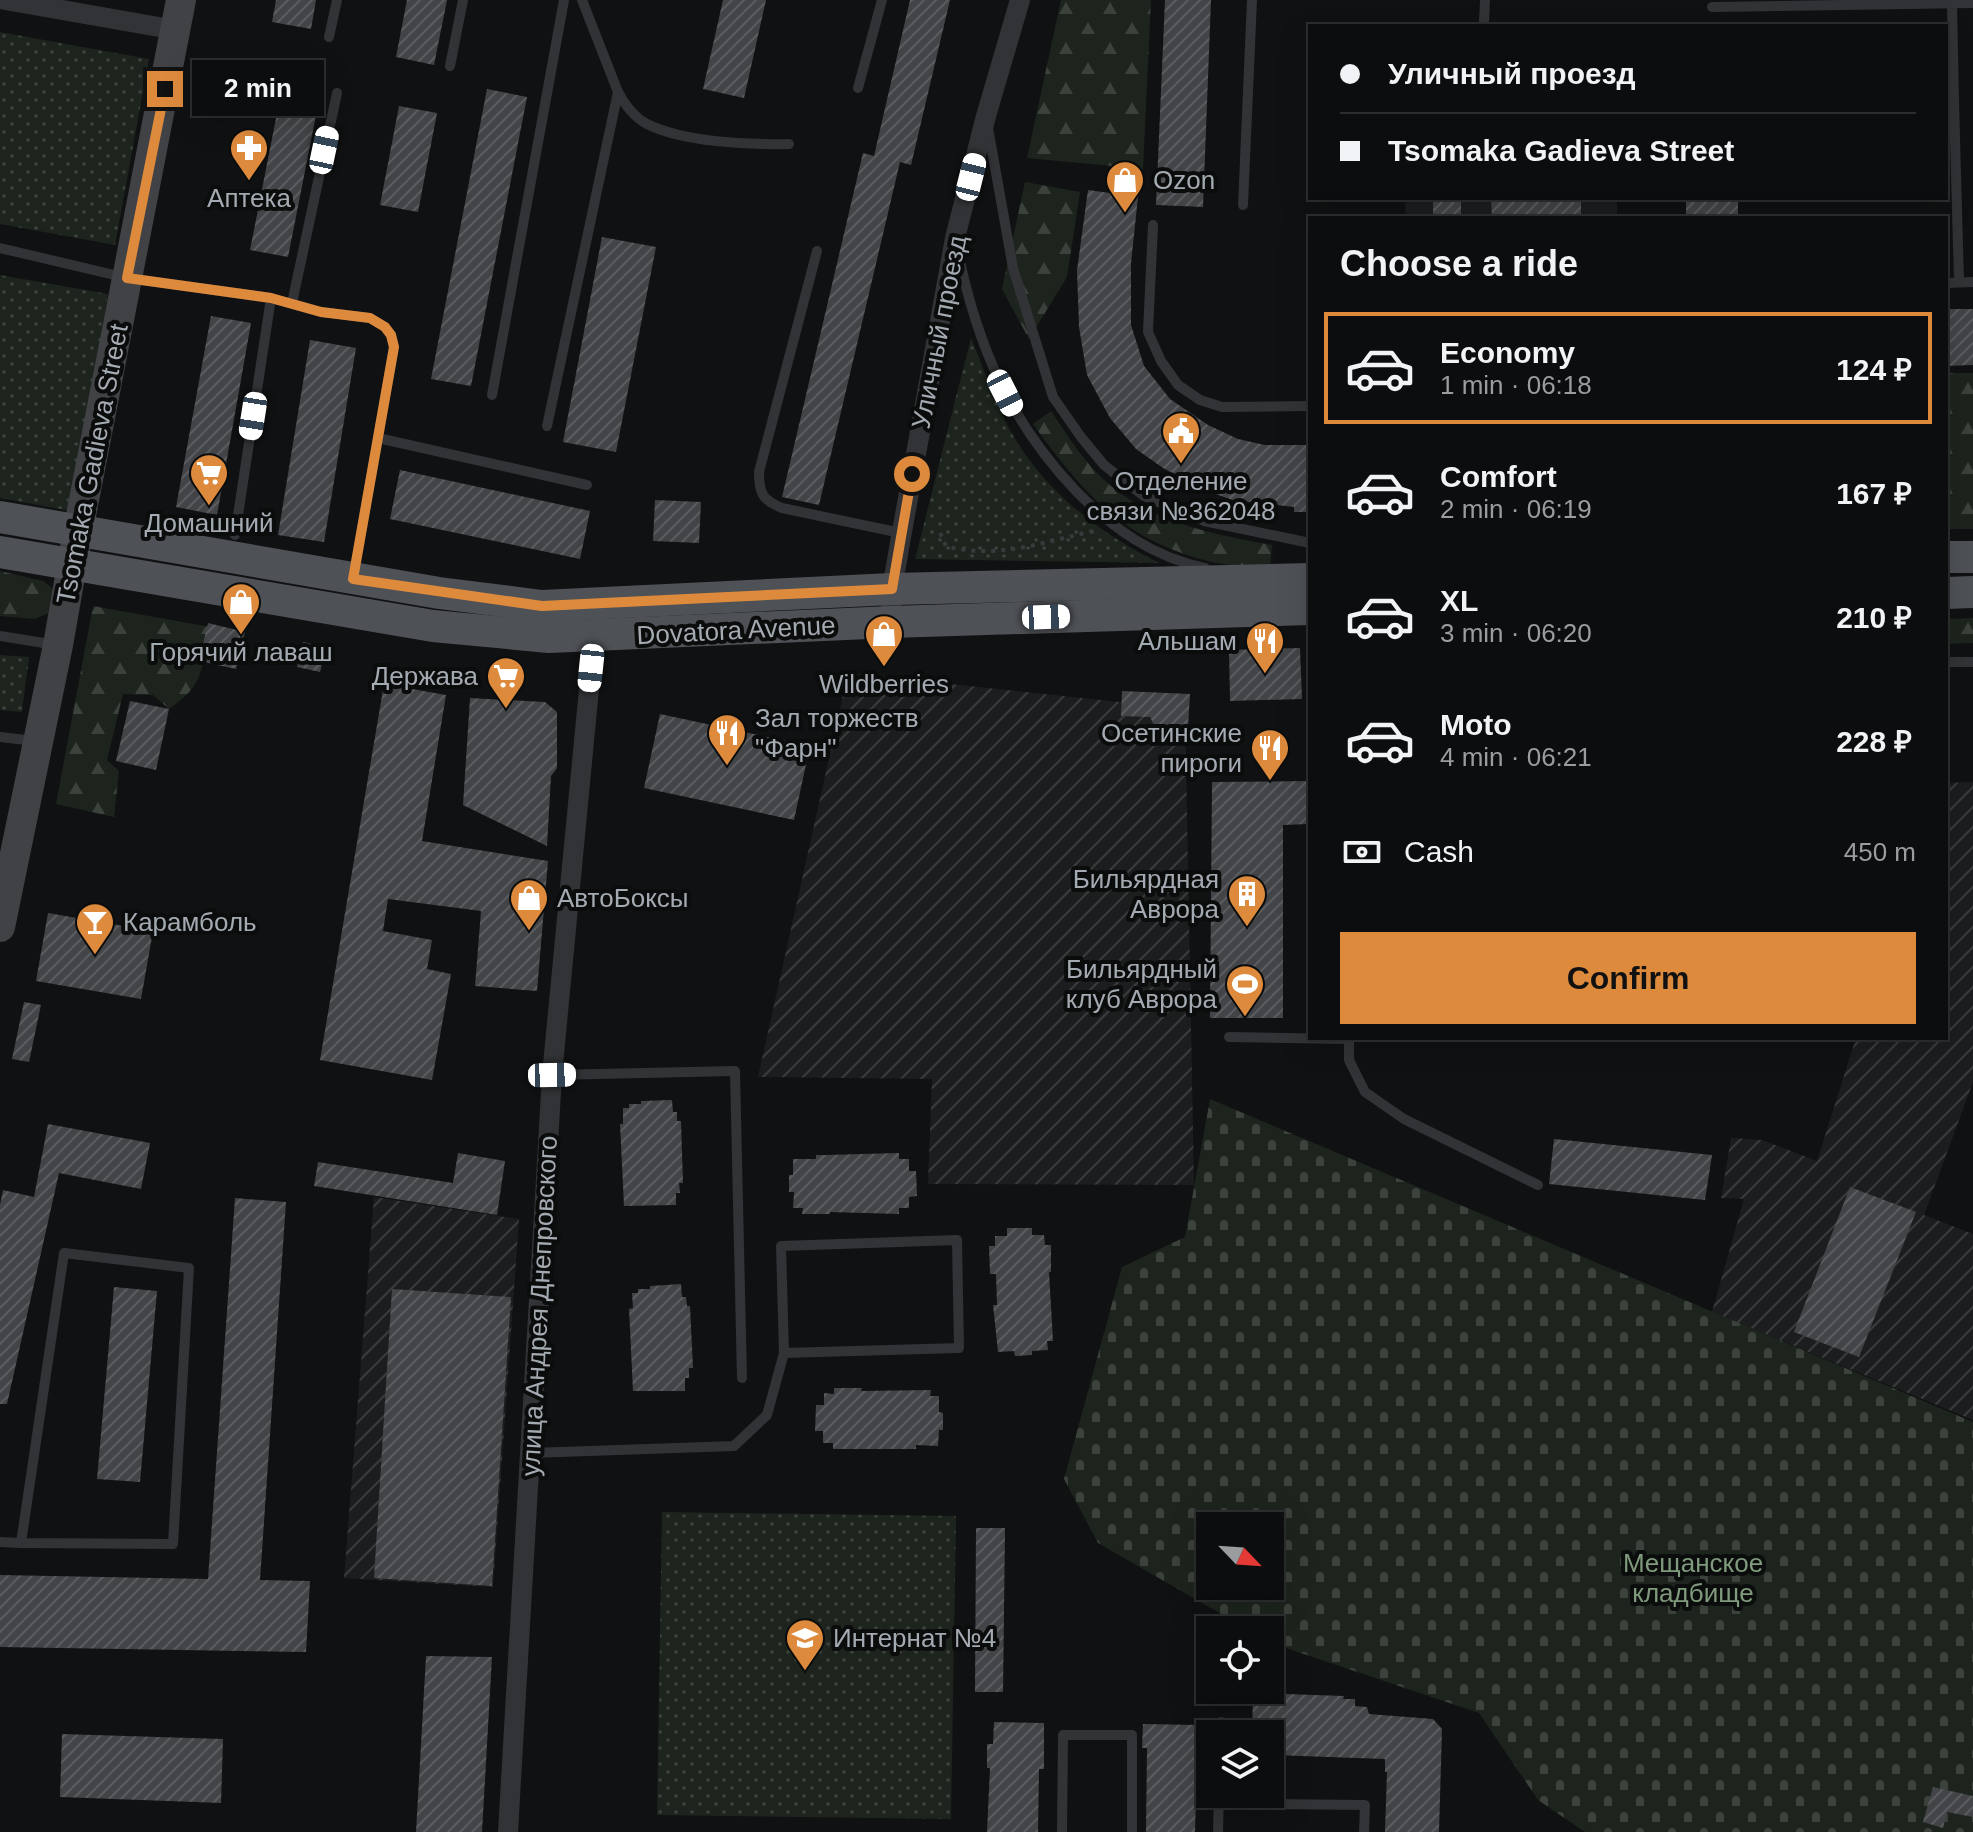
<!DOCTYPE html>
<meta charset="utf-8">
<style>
body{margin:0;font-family:Arial,sans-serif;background:#1a1b1c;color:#f1f3f6;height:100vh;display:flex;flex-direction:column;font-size:30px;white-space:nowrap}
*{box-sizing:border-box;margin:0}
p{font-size:26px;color:#9a9c9e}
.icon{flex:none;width:44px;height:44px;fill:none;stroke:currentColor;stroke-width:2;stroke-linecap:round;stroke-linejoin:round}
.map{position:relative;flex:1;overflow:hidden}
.drawer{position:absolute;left:1308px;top:216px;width:640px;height:824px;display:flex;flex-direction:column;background:#0c0d0e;border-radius:0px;box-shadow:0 8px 32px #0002,0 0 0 2px #2c2d2e}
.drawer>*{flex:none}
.guide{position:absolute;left:1308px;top:24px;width:640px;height:176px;border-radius:0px;box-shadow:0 8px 32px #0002,0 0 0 2px #2c2d2e;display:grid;align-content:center;height:176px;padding:0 32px;background:#0c0d0e}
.needle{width:52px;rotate:115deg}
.buttons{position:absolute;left:1196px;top:1512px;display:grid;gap:16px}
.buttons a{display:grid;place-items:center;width:88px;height:88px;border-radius:0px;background:#0c0d0e;box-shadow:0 8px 32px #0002,0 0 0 2px #2c2d2e;font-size:40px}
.end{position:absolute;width:36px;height:36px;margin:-18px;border:10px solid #dd8a3d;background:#111;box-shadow:0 0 0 4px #111}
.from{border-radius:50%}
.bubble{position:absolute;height:56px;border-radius:0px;background:#0c0d0e;box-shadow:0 8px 32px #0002,0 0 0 2px #2c2d2e;font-size:26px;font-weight:700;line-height:56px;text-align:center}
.car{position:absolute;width:24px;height:48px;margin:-24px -12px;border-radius:10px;box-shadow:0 0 6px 2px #0007;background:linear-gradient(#fff 24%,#345 0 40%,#fff 0 76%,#345 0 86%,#fff 0)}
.guide b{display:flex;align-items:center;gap:28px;height:76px;font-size:30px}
.guide b+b{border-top:2px solid #2c2d2e}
.guide i{width:20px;height:20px;background:#f1f3f6}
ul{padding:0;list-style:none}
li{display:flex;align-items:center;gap:24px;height:112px;margin:0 16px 12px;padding:0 16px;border:4px solid transparent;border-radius:0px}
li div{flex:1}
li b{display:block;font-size:30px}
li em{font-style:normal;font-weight:700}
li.on{border-color:#dd8a3d}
li>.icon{width:72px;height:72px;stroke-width:1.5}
h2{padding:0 32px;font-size:36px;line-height:96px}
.pay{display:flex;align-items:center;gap:20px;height:88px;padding:0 32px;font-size:30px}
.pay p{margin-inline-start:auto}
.cta{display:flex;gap:16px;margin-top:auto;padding:16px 32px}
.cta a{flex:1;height:92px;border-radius:0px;background:#dd8a3d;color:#111;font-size:32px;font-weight:700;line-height:92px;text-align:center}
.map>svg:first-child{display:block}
.built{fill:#1c1d1e}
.industrial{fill:url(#industrial-furrows)}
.grass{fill:url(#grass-dots)}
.forest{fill:url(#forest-firs)}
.cemetery{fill:url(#cemetery-stones);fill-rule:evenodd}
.building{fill:url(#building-hatch)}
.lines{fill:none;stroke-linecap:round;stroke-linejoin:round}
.path{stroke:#383a3d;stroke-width:4;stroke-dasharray:4 6;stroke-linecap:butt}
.service{stroke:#323336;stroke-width:10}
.minor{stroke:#323336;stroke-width:20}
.secondary{stroke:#404246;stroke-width:30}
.primary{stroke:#4e5155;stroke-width:32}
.route{stroke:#dd8a3d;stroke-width:10}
.labels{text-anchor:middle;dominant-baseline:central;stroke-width:8;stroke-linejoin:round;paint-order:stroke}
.poi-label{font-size:26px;fill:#a3aab1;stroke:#0b0c0c;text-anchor:start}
.street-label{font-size:26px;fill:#a3aab1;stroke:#0b0c0c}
.park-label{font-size:26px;fill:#7f9a7c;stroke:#0b0c0c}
</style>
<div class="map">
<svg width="1973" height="1832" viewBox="0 0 1973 1832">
<defs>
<pattern id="industrial-furrows" width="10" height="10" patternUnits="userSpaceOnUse" patternTransform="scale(2)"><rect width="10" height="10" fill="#1c1d1e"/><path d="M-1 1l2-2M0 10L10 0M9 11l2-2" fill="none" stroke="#3a3b3c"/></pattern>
<pattern id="grass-dots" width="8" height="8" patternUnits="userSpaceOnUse" patternTransform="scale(2)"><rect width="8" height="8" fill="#1d241d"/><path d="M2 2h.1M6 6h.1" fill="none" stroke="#3b413b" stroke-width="1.8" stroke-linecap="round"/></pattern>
<pattern id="forest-firs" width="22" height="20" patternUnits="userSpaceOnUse" patternTransform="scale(2)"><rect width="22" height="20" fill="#1d241d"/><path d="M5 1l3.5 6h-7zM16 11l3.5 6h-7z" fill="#3b413b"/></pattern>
<pattern id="cemetery-stones" width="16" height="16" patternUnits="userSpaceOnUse" patternTransform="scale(2)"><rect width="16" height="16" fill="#1d241d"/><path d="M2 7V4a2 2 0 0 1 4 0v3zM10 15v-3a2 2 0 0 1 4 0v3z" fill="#3b413b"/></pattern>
<pattern id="building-hatch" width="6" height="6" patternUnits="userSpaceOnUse" patternTransform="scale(2)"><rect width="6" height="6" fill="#424447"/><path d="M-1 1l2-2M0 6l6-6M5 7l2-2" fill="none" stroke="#5a5c5f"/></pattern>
</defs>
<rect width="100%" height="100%" fill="#101112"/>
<!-- built -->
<path class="built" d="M1406 198H1617V218H1405Z"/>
<!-- industrial -->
<g class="industrial">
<path d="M848 673 1185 709 1194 1185 928 1184 932 1079 758 1077Z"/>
<path d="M1973 782V1082L1924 1215 1973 1234V1420L1712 1312 1744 1199 1721 1198 1731 1138 1762 1140 1817 1161 1856 1038H1946V783Z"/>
<path d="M374 1197 519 1219 493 1587 344 1578Z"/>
</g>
<!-- grass -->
<g class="grass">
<path d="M0 32 149 59 115 245 0 224Z"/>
<path d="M0 275 108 294 71 511 0 498Z"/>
<path d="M971 338C986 373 998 414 1019 445 1053 498 1104 535 1159 563L915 559Z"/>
<path d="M0 655 29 657 22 712 0 710Z"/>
<path d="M662 1512 956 1516 951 1819 657 1815Z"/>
</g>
<!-- forest -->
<g class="forest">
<path d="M1061 0H1151L1143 169 1027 158Z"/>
<path d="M1025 182 1080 192 1067 277 1029 339 1002 289Z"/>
<rect x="1946" y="373" width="27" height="156"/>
<path d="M1051 411C1066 433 1080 456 1099 475 1145 521 1210 534 1272 545L1270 570C1250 567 1228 566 1208 561 1122 539 1083 493 1033 424Z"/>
<path d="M0 571 43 581 53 589 48 613 35 619 0 616Z"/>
<path d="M93 606 210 627C200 669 207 683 169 709L153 695 123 694 107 760 119 771 114 817 56 804Z"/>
<path d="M1973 618V643L1946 644V619Z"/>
</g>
<!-- cemetery -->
<path class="cemetery" d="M1210 1099 1973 1422V1832H1585L1538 1800 1479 1713 1271 1643 1270 1630H1249L1098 1543 1064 1479 1122 1267 1185 1237ZM1210 1526H1270V1586H1210Z"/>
<!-- building -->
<g class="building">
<path d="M276 0H316L311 29 272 22Z"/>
<path d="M407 0H447L434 65 396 57Z"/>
<path d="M723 0H766L744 98 703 89Z"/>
<path d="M910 0H950L911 165 900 162 819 505 782 497 863 153 874 156Z"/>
<path d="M1165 0H1211L1203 207 1156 205Z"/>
<path d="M283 83 321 90 288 257 250 250Z"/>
<path d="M487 89 527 97 471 386 431 379Z"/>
<path d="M399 106 437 113 418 212 380 205Z"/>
<path d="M1088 190 1138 197 1131 263V325L1144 366 1170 399 1208 425 1238 439 1265 445H1310V512H1294V507L1232 500 1200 488 1163 468 1136 449 1110 418 1087 375 1079 327 1077 270Z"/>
<rect x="1433" y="198" width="28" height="20"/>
<path d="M1491 198H1581V218H1492Z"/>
<rect x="1686" y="198" width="52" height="20"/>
<path d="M602 237 656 247 616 452 563 442Z"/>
<path d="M1946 309H1973V365L1946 366Z"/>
<path d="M211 316 251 323 217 515 176 507Z"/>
<path d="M310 340 356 348 324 542 278 535Z"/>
<path d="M400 470 590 511 580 559 390 519Z"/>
<path d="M655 500 701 502 699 543 653 541Z"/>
<path d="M208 623 245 632 236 669 199 661Z"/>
<path d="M303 642 326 647 320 672 297 667Z"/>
<path d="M1300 648 1302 699 1230 701 1229 650Z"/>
<path d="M384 684 446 695 422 841 548 861 537 991 475 986 481 911 388 899 383 931 432 940 427 969 451 974 432 1080 320 1060Z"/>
<path d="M1122 691 1190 694 1188 727 1154 725 1150 717 1121 716Z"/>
<path d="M470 698 545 702 557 712V768L551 776 547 846 463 805Z"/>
<path d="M130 701 169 709 156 770 116 761Z"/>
<path d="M660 714 810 746 794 820 644 788Z"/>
<path d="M1310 781V824L1283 825V1018H1210L1212 782Z"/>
<path d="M48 913 153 931 141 999 36 981Z"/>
<path d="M24 1002 41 1005 29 1062 12 1059Z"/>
<path d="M672 1100 673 1112H677V1121H681L683 1183H679L680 1193H676V1205L624 1206 620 1124H623V1108H629V1104H641V1101Z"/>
<path d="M48 1124 150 1143 141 1189 59 1173 7 1404H0V1205L3 1190 34 1197Z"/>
<path d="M1554 1139 1712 1155 1705 1200 1549 1184Z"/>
<path d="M458 1153 505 1161 497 1215 314 1186 318 1162 453 1183Z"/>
<path d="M899 1153V1159H909V1171H916L917 1196 909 1197V1208H899V1214L830 1212V1214H802L803 1208H793L794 1192H789V1175H793V1159H816V1155H826Z"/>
<path d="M1850 1187 1916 1212 1859 1357 1794 1332Z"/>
<path d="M235 1198 286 1202 260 1580 310 1581 306 1652 0 1647V1575L208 1579Z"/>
<path d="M1007 1228H1032V1235H1044L1045 1245H1051V1272H1049L1053 1341H1047L1048 1350 1032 1351V1355L1015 1356 1014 1351 998 1352 993 1305H997L996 1274H990L989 1246H995V1236H1007Z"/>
<path d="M681 1284 682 1297H686L687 1306H690L693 1368H689V1378H685V1391H633L629 1309 633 1308 632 1293H638V1289H650V1286Z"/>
<path d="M114 1287 157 1291 140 1482 97 1479Z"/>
<path d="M392 1289 511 1297 492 1586 374 1578Z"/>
<path d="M834 1388H862L861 1391 931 1390 930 1396H939V1412L943 1413V1430H939L938 1446 916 1445V1449H833V1443H823V1431H815L816 1405H824V1393L834 1394Z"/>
<path d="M976 1528H1005L1003 1692H975Z"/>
<path d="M426 1656 492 1657 482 1832H416Z"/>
<path d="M1286 1694 1344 1696 1343 1699H1355V1706L1367 1707 1369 1714 1433 1719 1442 1729 1439 1832H1385L1387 1772H1385V1759L1273 1755V1750H1270V1734H1252L1253 1696 1286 1697Z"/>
<path d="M994 1722 1044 1723V1769H1039L1038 1832H987L990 1768H987V1744H993Z"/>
<path d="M1143 1724 1198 1725 1195 1832H1146L1147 1748H1142Z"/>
<path d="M62 1734 223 1739 221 1803 60 1797Z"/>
<path d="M1933 1787 1973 1796V1817L1947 1812 1943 1828 1923 1822Z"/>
</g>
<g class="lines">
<!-- path -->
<path class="path" d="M940 533 946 546C996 560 1044 542 1093 531"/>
<!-- service -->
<g class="service">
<path d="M582 0 618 92C624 104 635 118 647 124 683 142 748 145 789 144"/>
<path d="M1952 3 1954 102"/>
<path d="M1712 7 1973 3"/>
<path d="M1484 22 1485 0"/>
<path d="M329 37 337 0"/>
<path d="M450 66 463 0"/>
<path d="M858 88 882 0"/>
<path d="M1946 103 1954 102 1959 282"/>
<path d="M988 128 1013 268 1053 397 1081 437 1104 465 1144 496 1204 521 1310 543"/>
<path d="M1243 205 1252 0"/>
<path d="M1153 225 1148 332 1161 361 1178 385 1200 400 1222 407 1310 406"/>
<path d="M0 248 127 278 271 298 321 312 370 318 385 327 391 335 394 347 378 438"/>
<path d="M817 251 759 472C759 493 762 500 782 508L901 533"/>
<path d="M958 252C977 345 1010 422 1076 491 1113 529 1153 557 1205 568"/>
<path d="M1946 283 1973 282"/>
<path d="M292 303 337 93"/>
<path d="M492 395 564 0"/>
<path d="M547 426 618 92"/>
<path d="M235 535 271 298"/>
<path d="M354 573 378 438 587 485"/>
<path d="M0 636 56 645"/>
<path d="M1946 662H1973"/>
<path d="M0 737 35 741"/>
<path d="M1229 1037 1349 1039"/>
<path d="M1349 1038V1060L1365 1092 1404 1119 1538 1185"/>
<path d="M552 1075 735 1071 742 1378"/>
<path d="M531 1453 734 1446 767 1415 784 1353 781 1246 957 1240 959 1348 784 1353"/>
<path d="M0 1542 21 1543 173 1544 189 1268 64 1253 21 1543"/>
<path d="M1221 1734V1722"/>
<path d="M1270 1804 1365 1805 1364 1832"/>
<path d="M1062 1832 1063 1735H1132V1832"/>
<path d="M1218 1832 1219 1794"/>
</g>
<!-- minor -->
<g class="minor">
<path d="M5 0 176 30"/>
<path d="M891 622 892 589 901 537 955 238 986 116 1020 0"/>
<path d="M508 1832 552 1075 594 637"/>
</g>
<!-- secondary -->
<path class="secondary" d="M0 927 58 645 78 531 181 0"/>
<!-- primary -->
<g class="primary">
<path d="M0 517 439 593 542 606 892 589 1310 579"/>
<path d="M0 552 433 626 549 637 891 622 1310 609"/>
<path d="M1946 557H1973"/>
<path d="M1946 593 1973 592"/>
</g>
</g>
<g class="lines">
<!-- route -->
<path class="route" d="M165 89 127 278 271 298 321 312 370 318 385 327 391 335 394 347 353 579 542 606 892 589 912 474"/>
</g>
<!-- icons -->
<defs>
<g id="pharmacy-pin" transform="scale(2)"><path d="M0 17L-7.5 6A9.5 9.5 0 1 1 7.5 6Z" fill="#dd8a3d" stroke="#0b0c0c"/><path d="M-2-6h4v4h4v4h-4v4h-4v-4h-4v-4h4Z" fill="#fff"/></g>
<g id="shop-pin" transform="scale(2)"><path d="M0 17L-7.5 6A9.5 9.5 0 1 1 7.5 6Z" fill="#dd8a3d" stroke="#0b0c0c"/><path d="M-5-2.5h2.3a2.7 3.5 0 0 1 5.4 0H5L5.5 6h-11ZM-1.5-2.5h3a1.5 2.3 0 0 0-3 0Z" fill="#fff"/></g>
<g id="civic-pin" transform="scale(2)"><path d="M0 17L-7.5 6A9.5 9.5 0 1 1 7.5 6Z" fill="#dd8a3d" stroke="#0b0c0c"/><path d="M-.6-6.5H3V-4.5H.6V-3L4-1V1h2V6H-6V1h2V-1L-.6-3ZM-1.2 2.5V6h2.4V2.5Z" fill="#fff"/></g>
<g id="supermarket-pin" transform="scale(2)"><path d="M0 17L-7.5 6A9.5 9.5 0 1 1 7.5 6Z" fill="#dd8a3d" stroke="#0b0c0c"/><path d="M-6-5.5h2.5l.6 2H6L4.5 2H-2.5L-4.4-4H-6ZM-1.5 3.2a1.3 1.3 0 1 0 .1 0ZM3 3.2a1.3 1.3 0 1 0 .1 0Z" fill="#fff"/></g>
<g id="restaurant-pin" transform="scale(2)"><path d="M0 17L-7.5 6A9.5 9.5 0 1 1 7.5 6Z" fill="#dd8a3d" stroke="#0b0c0c"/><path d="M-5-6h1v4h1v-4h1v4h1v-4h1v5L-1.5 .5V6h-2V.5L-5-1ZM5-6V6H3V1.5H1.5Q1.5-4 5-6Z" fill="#fff"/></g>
<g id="building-pin" transform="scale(2)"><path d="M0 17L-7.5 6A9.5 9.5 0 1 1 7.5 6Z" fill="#dd8a3d" stroke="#0b0c0c"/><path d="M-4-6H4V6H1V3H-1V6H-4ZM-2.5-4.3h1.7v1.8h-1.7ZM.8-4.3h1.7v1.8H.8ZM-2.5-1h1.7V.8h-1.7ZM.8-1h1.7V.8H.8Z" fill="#fff"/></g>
<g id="bar-pin" transform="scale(2)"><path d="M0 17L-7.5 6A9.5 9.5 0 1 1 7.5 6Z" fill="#dd8a3d" stroke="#0b0c0c"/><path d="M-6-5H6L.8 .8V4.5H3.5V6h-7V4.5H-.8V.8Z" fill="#fff"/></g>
<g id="stadium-pin" transform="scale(2)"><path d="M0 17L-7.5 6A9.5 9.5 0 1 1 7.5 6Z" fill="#dd8a3d" stroke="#0b0c0c"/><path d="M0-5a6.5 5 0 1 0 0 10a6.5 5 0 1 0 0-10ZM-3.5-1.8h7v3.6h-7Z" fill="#fff"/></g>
<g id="school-pin" transform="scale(2)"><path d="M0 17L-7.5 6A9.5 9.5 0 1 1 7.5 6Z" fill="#dd8a3d" stroke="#0b0c0c"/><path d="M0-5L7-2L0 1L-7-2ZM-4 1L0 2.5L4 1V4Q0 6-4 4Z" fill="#fff"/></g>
</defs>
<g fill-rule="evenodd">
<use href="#pharmacy-pin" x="249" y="148"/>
<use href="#shop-pin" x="1125" y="180"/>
<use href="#civic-pin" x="1181" y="431"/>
<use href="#supermarket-pin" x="209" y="473"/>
<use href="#shop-pin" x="241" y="602"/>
<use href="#shop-pin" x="884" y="634"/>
<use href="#restaurant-pin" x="1265" y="641"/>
<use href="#supermarket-pin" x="506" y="676"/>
<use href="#restaurant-pin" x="727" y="733"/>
<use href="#restaurant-pin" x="1270" y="748"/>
<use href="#building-pin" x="1247" y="894"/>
<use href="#shop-pin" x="529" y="898"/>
<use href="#bar-pin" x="95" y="922"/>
<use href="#stadium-pin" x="1245" y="984"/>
<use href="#school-pin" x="805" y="1638"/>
</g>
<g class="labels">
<!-- poi labels -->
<g class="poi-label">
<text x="1153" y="180">Ozon</text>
<text x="249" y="198" text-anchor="middle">Аптека</text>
<text x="1181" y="481" text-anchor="middle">Отделение<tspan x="1181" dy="30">связи №362048</tspan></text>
<text x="209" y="523" text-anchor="middle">Домашний</text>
<text x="1237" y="641" text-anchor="end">Альшам</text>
<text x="241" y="652" text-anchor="middle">Горячий лаваш</text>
<text x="478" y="676" text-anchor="end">Держава</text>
<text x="884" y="684" text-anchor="middle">Wildberries</text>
<text x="755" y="718">Зал торжеств<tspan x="755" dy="30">"Фарн"</tspan></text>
<text x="1242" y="733" text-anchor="end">Осетинские<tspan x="1242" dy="30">пироги</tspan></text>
<text x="1219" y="879" text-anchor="end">Бильярдная<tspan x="1219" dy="30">Аврора</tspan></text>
<text x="557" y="898">АвтоБоксы</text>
<text x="123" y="922">Карамболь</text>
<text x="1217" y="969" text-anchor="end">Бильярдный<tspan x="1217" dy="30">клуб Аврора</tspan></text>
<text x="833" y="1638">Интернат №4</text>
</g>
<!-- street labels -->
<g class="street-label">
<text transform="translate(939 332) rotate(-79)">Уличный проезд</text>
<text transform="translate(92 464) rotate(-79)">Tsomaka Gadieva Street</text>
<text transform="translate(736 630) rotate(-3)">Dovatora Avenue</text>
<text transform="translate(539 1306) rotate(-87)">улица Андрея Днепровского</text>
</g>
<!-- park labels -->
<g class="park-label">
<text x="1693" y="1563">Мещанское<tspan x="1693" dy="30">кладбище</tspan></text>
</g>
</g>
</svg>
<div class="buttons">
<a><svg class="needle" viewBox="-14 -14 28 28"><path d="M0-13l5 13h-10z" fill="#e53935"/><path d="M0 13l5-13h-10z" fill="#9a9c9e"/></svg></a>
<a><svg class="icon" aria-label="locate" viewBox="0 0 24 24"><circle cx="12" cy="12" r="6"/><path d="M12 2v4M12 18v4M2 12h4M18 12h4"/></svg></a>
<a><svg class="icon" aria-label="layers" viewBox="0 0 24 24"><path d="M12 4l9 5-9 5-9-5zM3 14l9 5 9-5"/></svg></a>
</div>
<i class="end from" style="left:912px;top:474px"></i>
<i class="end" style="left:165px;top:89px"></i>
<div class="bubble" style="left:192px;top:60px;width:132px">2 min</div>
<i class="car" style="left:324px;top:150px;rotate:12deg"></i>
<i class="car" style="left:971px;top:177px;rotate:14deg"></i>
<i class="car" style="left:1005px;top:393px;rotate:153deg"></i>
<i class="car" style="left:253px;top:416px;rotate:189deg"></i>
<i class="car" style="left:1046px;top:617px;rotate:88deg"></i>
<i class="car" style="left:591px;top:668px;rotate:186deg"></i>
<i class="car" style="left:552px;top:1075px;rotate:89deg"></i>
<div class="guide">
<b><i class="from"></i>Уличный проезд</b>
<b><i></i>Tsomaka Gadieva Street</b>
</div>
<section class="drawer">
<h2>Choose a ride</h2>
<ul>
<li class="on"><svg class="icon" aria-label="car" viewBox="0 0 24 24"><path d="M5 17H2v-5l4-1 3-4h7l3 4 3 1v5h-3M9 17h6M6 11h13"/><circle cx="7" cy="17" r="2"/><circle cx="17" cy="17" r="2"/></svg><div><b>Economy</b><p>1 min · 06:18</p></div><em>124 ₽</em></li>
<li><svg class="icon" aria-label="car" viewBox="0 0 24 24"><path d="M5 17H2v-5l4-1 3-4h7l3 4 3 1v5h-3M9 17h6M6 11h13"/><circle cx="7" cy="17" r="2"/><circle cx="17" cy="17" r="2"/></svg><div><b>Comfort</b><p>2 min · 06:19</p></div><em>167 ₽</em></li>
<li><svg class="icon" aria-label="car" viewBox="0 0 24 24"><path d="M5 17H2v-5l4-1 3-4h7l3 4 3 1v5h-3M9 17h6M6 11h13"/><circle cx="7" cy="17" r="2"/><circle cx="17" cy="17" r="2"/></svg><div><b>XL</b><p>3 min · 06:20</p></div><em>210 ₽</em></li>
<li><svg class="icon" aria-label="car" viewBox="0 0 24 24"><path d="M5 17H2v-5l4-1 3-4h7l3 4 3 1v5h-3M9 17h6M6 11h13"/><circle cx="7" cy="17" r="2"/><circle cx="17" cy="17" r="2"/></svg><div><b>Moto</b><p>4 min · 06:21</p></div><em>228 ₽</em></li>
</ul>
<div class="pay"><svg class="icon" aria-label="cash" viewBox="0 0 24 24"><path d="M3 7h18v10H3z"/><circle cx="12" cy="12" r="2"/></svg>Cash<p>450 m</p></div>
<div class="cta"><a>Confirm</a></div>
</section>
</div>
